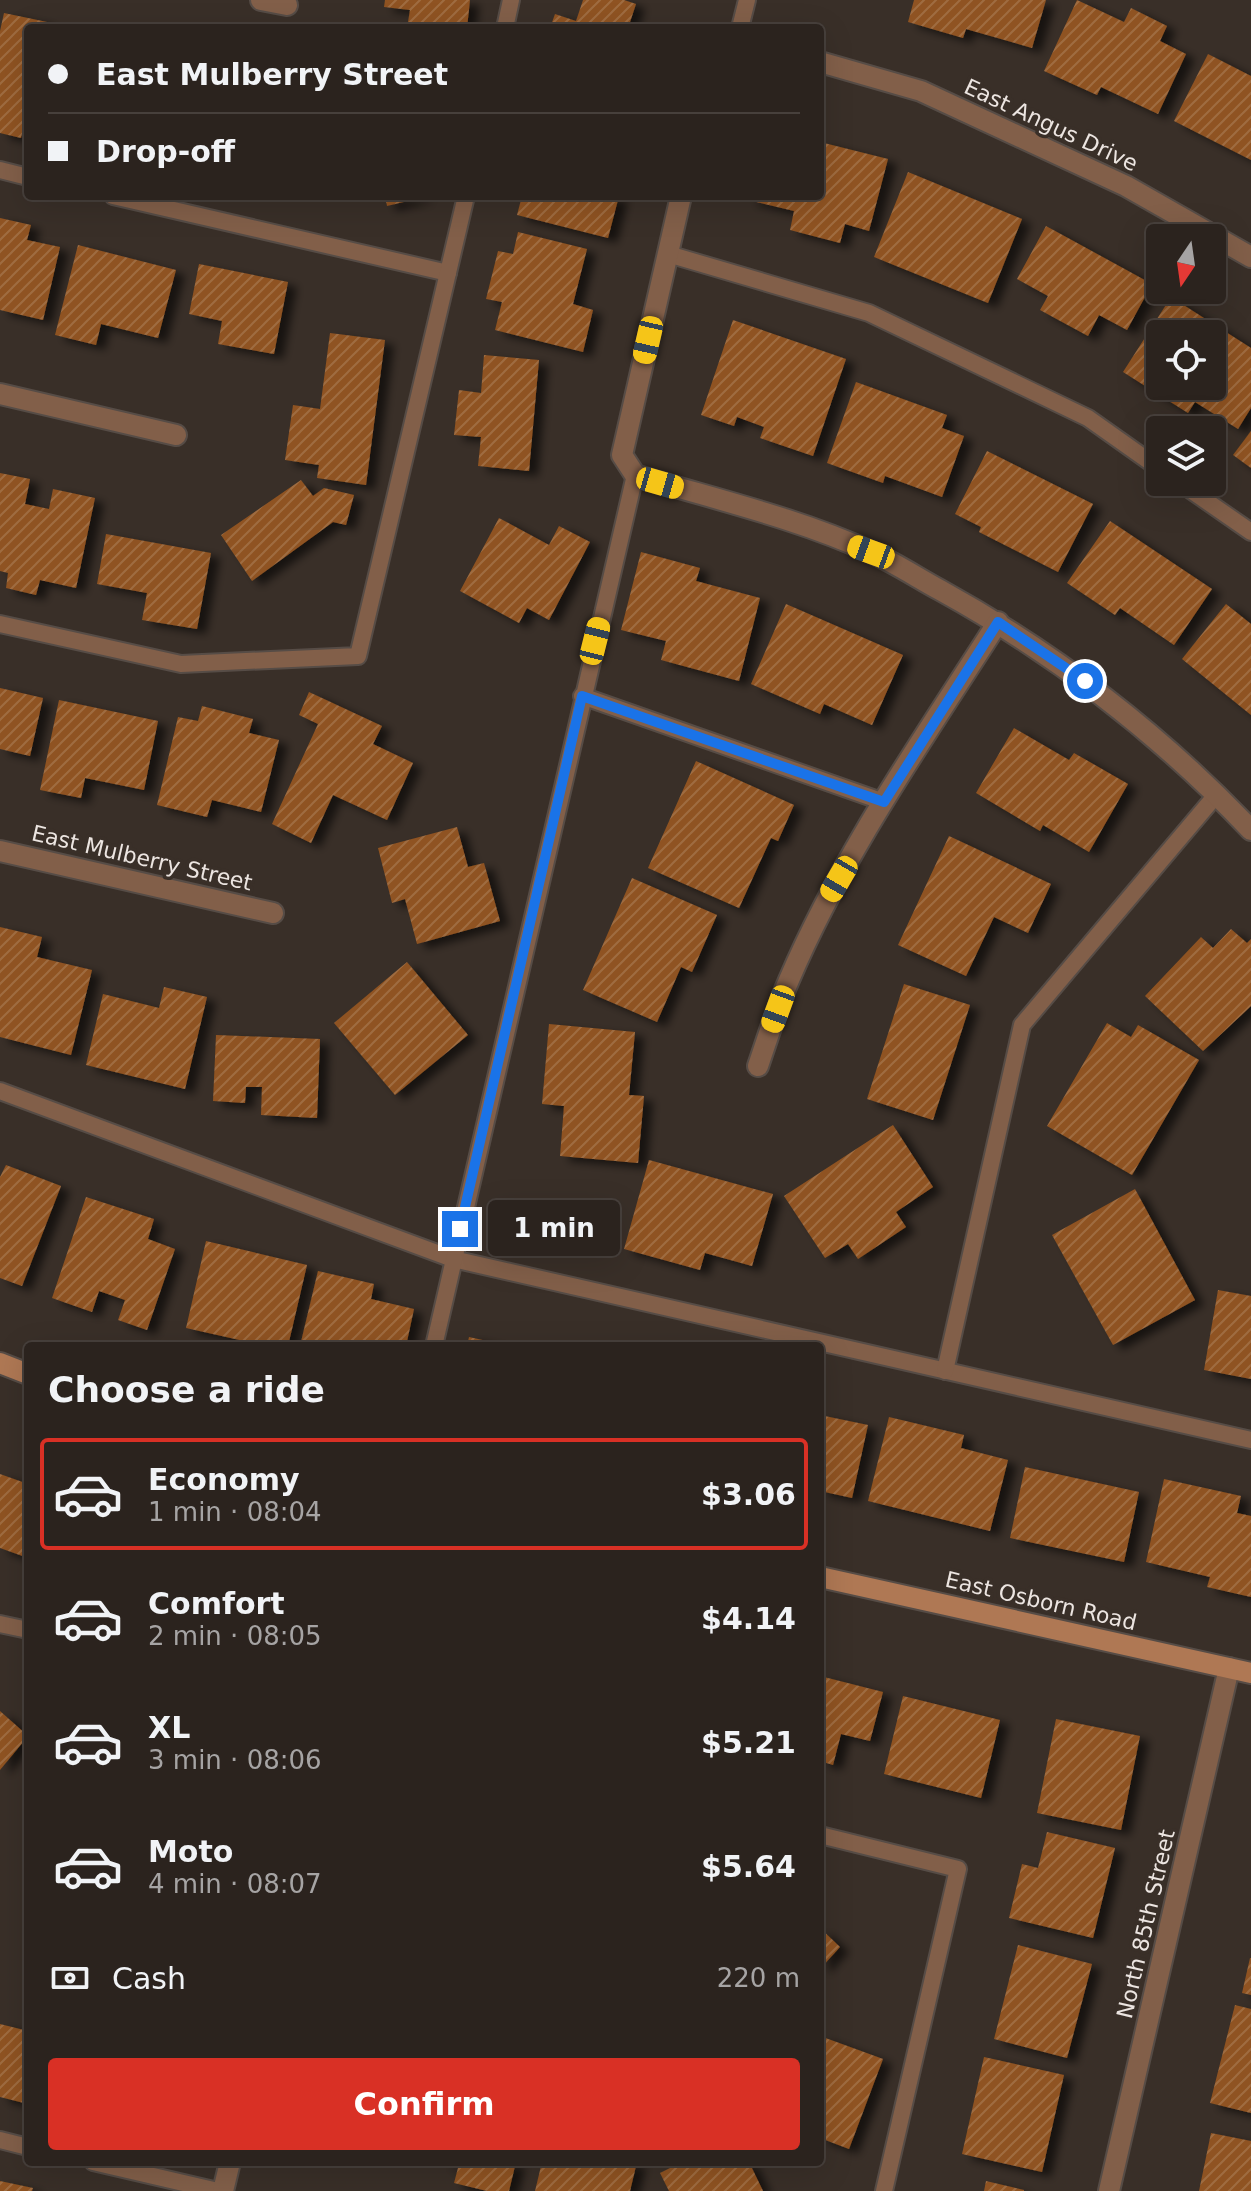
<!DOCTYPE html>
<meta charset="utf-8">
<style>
body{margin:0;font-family:"DejaVu Sans",sans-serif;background:#372f2b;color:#f1f3f6;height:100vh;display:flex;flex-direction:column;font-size:30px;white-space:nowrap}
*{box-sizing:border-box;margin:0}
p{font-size:26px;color:#a6a4a4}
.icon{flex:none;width:44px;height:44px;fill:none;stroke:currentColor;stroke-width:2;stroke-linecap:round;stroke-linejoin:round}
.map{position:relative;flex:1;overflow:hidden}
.details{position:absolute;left:24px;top:1342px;width:800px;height:824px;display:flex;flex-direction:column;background:#2b231e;border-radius:8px;box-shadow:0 8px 32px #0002,0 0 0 2px #47403c}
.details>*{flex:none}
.top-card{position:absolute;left:24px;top:24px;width:800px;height:176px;border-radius:8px;box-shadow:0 8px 32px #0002,0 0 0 2px #47403c;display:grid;align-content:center;height:176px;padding:0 24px;background:#2b231e}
.needle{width:52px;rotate:193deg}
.buttons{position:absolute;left:1146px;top:224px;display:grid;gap:16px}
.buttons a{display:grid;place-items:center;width:80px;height:80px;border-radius:8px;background:#2b231e;box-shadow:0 8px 32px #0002,0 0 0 2px #47403c;font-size:40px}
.end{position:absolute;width:36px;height:36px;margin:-18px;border:10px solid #1a73e8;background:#fff;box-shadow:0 0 0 4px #fff}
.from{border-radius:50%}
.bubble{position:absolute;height:56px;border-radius:8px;background:#2b231e;box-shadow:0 8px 32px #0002,0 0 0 2px #47403c;font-size:26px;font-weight:600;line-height:56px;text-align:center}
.car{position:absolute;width:24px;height:48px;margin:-24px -12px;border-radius:10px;box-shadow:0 0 6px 2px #0007;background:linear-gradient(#f5c518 24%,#345 0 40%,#f5c518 0 76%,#345 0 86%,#f5c518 0)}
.top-card b{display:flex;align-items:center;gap:28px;height:76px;font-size:30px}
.top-card b+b{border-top:2px solid #47403c}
.top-card i{width:20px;height:20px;background:#f1f3f6}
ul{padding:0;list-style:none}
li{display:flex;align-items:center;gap:24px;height:112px;margin:0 16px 12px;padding:0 8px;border:4px solid transparent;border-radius:8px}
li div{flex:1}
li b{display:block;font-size:30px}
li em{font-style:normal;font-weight:600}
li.current{border-color:#d93025}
li>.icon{width:72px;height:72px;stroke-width:1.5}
h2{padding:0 24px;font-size:36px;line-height:96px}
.pay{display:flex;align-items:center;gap:20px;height:88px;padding:0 24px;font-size:30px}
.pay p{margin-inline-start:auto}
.cta{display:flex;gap:16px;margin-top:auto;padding:16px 24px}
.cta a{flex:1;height:92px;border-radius:8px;background:#d93025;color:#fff;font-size:32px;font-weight:600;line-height:92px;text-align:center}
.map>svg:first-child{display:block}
.building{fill:url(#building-hatch);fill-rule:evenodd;filter:url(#shadow)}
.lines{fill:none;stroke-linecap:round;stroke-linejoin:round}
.lane-casing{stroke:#564c46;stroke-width:20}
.street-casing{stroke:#564c46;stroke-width:24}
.secondary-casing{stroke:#564c46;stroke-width:24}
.lane{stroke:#825f49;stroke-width:16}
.street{stroke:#825f49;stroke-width:20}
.secondary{stroke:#af7854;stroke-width:20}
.route{stroke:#1a73e8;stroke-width:10}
.labels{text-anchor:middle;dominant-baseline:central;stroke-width:7;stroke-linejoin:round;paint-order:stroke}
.street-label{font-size:22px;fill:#ece5e1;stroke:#392f28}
</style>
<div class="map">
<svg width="1251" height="2191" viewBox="0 0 1251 2191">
<defs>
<pattern id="building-hatch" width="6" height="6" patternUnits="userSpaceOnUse" patternTransform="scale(2)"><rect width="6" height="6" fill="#8f5321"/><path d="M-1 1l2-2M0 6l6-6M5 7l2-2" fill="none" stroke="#9f6c41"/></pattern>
<filter id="shadow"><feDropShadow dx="9" dy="5" stdDeviation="4" flood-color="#0009"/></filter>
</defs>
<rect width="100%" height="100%" fill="#392f28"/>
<!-- building -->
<g class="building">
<path d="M385 0H470L467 28H407L410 10 384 7Z"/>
<path d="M583 0H624L636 4 628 28H550L555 14 576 21Z"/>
<path d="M914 0H1046L1032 48 966 29 963 38 908 22Z"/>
<path d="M1077 0 1124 22 1131 8 1167 26 1160 41 1186 54 1158 114 1101 87 1097 95 1044 71Z"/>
<path d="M4 13 47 22 45 28H28V107L21 138 0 133V31Z"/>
<path d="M1208 54 1251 76V160L1174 121Z"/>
<path d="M820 142 888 159 869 231 845 224 840 243 790 230 794 211 748 200 749 196H820Z"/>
<path d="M908 172 1022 219 988 303 874 257Z"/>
<path d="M385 196H424V197L387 206Z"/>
<path d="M522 196H619L608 238 517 215Z"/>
<path d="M0 218 31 225 27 240 60 247 43 320 0 310Z"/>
<path d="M1046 226 1152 284 1127 330 1099 315 1088 336 1040 310 1048 296 1017 279Z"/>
<path d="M518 232 587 249 573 304 593 310 583 352 495 330 502 302 486 299 498 251 513 254Z"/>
<path d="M78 245 176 270 158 338 101 324 96 345 55 335Z"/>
<path d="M199 264 288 282 274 354 218 344 222 321 189 314Z"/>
<path d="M1171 297 1251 348V408L1238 429 1195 402 1188 413 1123 372ZM1160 334H1212V386H1160Z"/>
<path d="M733 320 846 359 813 456 760 438 764 427 737 417 734 426 701 415Z"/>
<path d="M330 333 385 340 366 485 317 478 319 465 285 460 293 405 320 409Z"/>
<path d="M484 355 539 360 529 471 478 466 481 437 454 435 459 390 481 393Z"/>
<path d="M856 382 947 415 942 428 964 436 942 497 885 476 883 483 827 463Z"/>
<path d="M1251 431V468L1233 455Z"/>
<path d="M987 451 1093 504 1058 572 979 532 981 527 955 514Z"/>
<path d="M0 473 30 479 25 504 49 509 53 489 95 498 76 588 40 580 36 595 6 588 8 573 0 571Z"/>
<path d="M301 480 313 496 324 488 354 495 346 525 333 522 252 581 221 535Z"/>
<path d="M499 518 549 545 559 526 590 542 549 620 527 608 519 623 460 591Z"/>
<path d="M1110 521 1212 589 1174 645 1120 608 1115 615 1067 583Z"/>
<path d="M106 534 211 553 197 629 142 620 147 593 97 584Z"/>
<path d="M641 552 700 568 696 581 760 598 739 681 661 660 666 641 621 630Z"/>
<path d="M786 604 903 655 872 725 824 704 820 714 751 684Z"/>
<path d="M1226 604 1251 624V715L1182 659Z"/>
<path d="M0 688 43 698 30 756 0 749Z"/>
<path d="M309 692 382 726 373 744 413 763 387 820 333 795 311 843 272 824 318 724 299 715Z"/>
<path d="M59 700 158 721 144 790 85 778 81 798 40 790Z"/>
<path d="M202 706 253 719 249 733 279 740 261 812 212 800 207 817 157 805 178 717 198 721Z"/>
<path d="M1014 728 1069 760 1074 753 1128 784 1089 852 1043 825 1040 831 976 793Z"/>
<path d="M696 761 794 805 778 841 771 838 739 908 648 868Z"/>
<path d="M457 827 468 867 484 863 500 921 417 944 405 899 392 903 378 848Z"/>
<path d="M949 836 1051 884 1028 933 994 917 966 976 898 945Z"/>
<path d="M632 878 717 915 692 972 681 967 657 1022 583 990Z"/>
<path d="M0 927 42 937 37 957 92 970 71 1055 0 1037Z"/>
<path d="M1231 929 1247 943 1251 939V1006L1203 1051 1145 996 1201 937 1213 948Z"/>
<path d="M407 962 468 1035 395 1095 334 1023Z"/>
<path d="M904 984 970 1005 933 1120 867 1099Z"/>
<path d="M164 987 207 997 185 1089 86 1065 103 994 159 1008Z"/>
<path d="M1107 1023 1131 1037 1138 1025 1199 1060 1132 1175 1047 1126Z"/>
<path d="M549 1024 635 1032 629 1095 644 1096 638 1163 560 1156 564 1106 542 1104Z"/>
<path d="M216 1035 320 1039 317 1118 261 1115 262 1087H246L245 1103 213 1101Z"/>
<path d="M893 1125 933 1187 896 1212 906 1227 858 1259 848 1244 825 1258 784 1196Z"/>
<path d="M649 1160 773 1194 752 1266 705 1253 700 1270 624 1249Z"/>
<path d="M6 1165 61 1186 22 1286 0 1278V1177Z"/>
<path d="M1135 1189 1195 1300 1113 1345 1052 1235Z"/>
<path d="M86 1197 154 1219 148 1239 175 1249 147 1330 118 1320 125 1300 99 1291 92 1312 52 1298Z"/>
<path d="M206 1241 307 1265 288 1346H243L244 1341 186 1328Z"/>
<path d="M318 1271 374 1284 371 1299 414 1309 406 1346H300Z"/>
<path d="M1218 1290 1251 1296V1379L1204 1370Z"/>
<path d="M469 1337 505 1345V1346H467Z"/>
<path d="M820 1415 868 1425 852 1498 820 1491Z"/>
<path d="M889 1417 964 1435 961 1448 1008 1460 990 1531 868 1501Z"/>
<path d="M1025 1467 1139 1492 1124 1562 1010 1538Z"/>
<path d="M0 1474 28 1484V1558L0 1548Z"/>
<path d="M1164 1479 1241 1496 1237 1513 1251 1516V1597L1207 1587 1210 1577 1146 1562Z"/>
<path d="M820 1676 883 1692 870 1741 841 1734 833 1765 820 1761Z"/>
<path d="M903 1696 1000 1720 981 1798 884 1774Z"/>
<path d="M0 1711 28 1736 0 1770Z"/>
<path d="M1056 1719 1140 1736 1121 1830 1037 1813Z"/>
<path d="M1047 1832 1115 1848 1093 1938 1009 1918 1022 1864 1038 1868Z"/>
<path d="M820 1928 840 1947 820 1969Z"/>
<path d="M1018 1945 1092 1964 1067 2058 994 2039Z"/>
<path d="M1250 1958H1251V1995L1242 1993Z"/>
<path d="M1235 2005 1251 2009V2113L1210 2103Z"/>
<path d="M0 2024 28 2031V2104L0 2097Z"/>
<path d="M820 2036 883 2059 849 2149 820 2138Z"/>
<path d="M984 2057 1064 2075 1042 2172 962 2154Z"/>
<path d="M1211 2133 1251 2141V2191H1199Z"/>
<path d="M516 2162 509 2191H487L454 2183 458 2168 439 2163Z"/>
<path d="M542 2162H637L630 2191H535Z"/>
<path d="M682 2162H749L763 2191H669L660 2173Z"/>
<path d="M0 2181 33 2188 32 2191H0Z"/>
<path d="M986 2181 1024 2190V2191H984Z"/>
</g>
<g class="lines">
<!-- lane casing -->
<g class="lane-casing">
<g id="lane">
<path d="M505 28 511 0"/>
<path d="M740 28 747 0"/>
<path d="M0 170 28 177"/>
<path d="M113 196 448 273"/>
<path d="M668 254 869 313 1088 418 1160 469"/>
<path d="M1179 482 1251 532"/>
<path d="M0 624 181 664 358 656 466 196"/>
<path d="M582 696 884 802"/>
<path d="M0 1091 453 1259 1251 1440"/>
<path d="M434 1346 635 475"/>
<path d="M945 1371 1022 1025 1217 794"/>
<path d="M0 1624 28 1630"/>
<path d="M820 1835 958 1869 884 2191"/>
<path d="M0 2140 28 2147"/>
<path d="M93 2162 218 2191"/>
</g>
</g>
<!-- street casing -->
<g class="street-casing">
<g id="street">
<path d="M261 0 287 5"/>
<path d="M820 62 921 91 1126 186 1251 257"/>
<path d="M681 196 622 455 635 475C714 499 797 518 871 552 895 563 918 578 940 590 1058 655 1159 733 1251 830"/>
<path d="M0 394 176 435"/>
<path d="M0 851 273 913"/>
<path d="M758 1066C768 1037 777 1007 789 980 843 853 924 738 998 622"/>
<path d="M223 2191 230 2162"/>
<path d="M1109 2191 1229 1668"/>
</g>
</g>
<!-- secondary casing -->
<g class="secondary-casing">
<g id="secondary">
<path d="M0 1363 28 1374"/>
<path d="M820 1577 1251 1673"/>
</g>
</g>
<!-- lane -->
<use href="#lane" class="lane"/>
<!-- street -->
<use href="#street" class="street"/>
<!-- secondary -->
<use href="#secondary" class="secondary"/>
</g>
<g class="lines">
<!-- route -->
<path class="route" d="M460 1229 582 696 884 802 998 622 1085 681"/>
</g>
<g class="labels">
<!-- street labels -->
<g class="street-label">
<text transform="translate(1051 125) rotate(25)">East Angus Drive</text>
<text transform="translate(142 858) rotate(13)">East Mulberry Street</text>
<text transform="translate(1041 1601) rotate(13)">East Osborn Road</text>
<text transform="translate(1146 1924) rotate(-77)">North 85th Street</text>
</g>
</g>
</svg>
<div class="buttons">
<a><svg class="needle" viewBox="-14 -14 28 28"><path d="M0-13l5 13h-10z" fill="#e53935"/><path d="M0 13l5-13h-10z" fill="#a6a4a4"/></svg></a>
<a><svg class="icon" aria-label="locate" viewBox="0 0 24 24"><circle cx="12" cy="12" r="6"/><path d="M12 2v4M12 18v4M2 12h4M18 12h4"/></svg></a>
<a><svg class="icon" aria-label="layers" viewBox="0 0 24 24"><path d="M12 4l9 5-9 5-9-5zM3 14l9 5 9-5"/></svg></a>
</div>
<i class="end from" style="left:1085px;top:681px"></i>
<i class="end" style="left:460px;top:1229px"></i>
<div class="bubble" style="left:488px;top:1200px;width:132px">1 min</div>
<i class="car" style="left:648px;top:340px;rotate:193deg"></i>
<i class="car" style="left:660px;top:483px;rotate:106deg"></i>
<i class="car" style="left:871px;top:552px;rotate:290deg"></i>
<i class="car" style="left:595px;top:641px;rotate:14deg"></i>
<i class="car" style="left:839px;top:879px;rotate:210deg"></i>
<i class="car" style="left:778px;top:1009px;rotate:200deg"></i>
<div class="top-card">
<b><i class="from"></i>East Mulberry Street</b>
<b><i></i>Drop-off</b>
</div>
<section class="details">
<h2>Choose a ride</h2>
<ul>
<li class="current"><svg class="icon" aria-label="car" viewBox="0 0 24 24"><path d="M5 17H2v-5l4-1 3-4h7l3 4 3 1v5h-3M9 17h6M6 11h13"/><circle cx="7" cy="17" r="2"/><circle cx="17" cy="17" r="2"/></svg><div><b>Economy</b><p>1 min · 08:04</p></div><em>$3.06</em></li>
<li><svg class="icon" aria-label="car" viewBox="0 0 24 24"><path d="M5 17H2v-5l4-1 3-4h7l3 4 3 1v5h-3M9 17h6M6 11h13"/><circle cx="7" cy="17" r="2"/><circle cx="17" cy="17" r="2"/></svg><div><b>Comfort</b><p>2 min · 08:05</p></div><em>$4.14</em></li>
<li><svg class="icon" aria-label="car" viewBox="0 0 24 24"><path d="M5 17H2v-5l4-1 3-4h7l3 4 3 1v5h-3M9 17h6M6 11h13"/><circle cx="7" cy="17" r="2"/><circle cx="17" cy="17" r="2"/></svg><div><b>XL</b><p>3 min · 08:06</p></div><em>$5.21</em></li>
<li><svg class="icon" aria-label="car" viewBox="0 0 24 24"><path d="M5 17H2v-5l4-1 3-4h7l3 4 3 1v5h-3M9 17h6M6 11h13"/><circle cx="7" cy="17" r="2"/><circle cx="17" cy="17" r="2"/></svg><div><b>Moto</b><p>4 min · 08:07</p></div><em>$5.64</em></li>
</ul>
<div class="pay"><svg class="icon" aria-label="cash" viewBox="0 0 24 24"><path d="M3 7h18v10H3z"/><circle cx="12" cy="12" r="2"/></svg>Cash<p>220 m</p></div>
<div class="cta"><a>Confirm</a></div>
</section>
</div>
